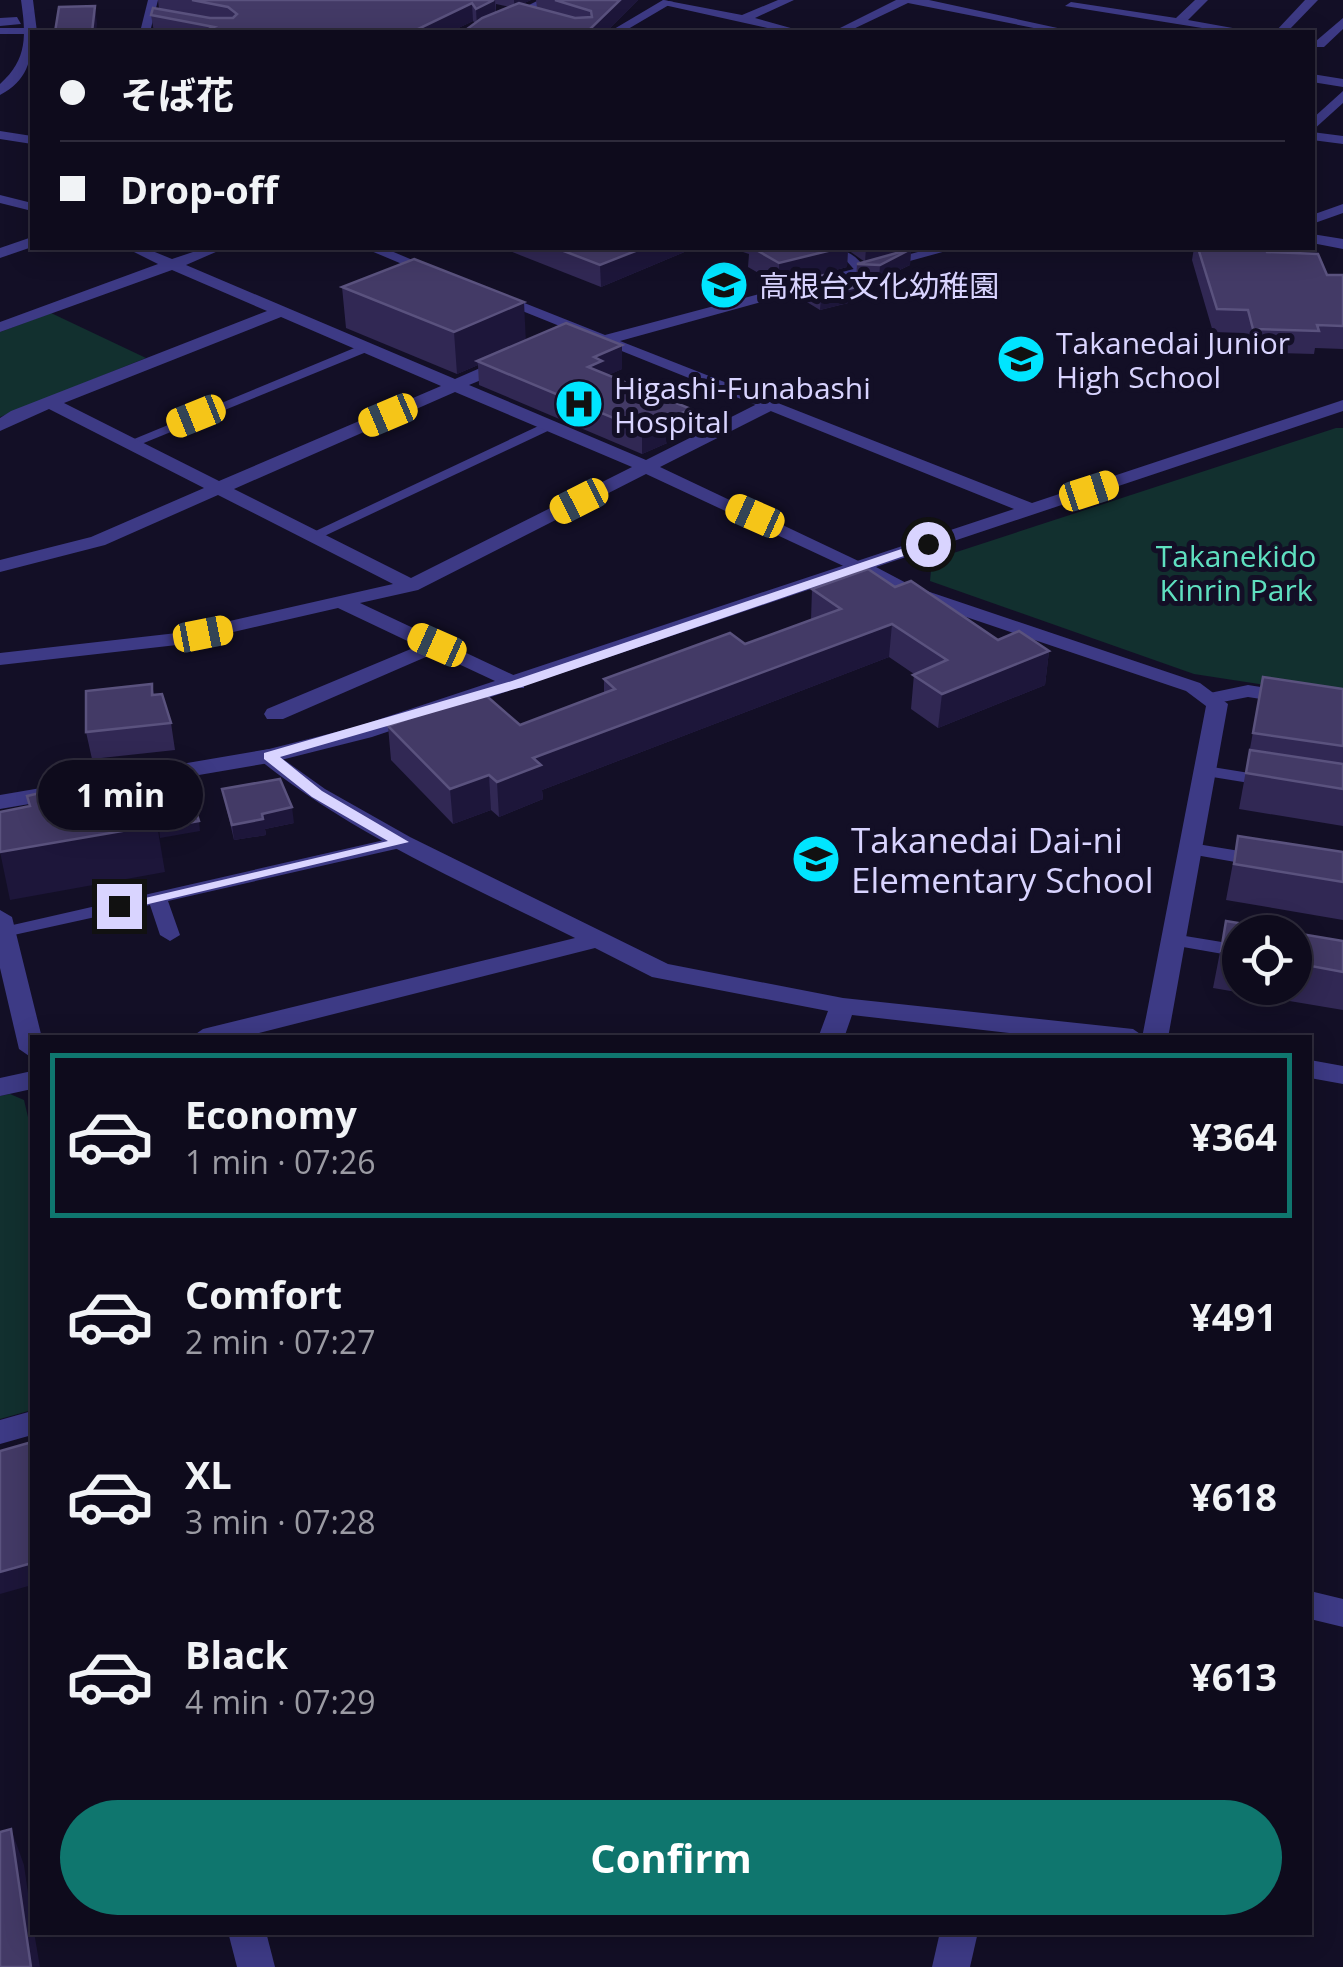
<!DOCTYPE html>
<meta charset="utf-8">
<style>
body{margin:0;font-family:"Open Sans","Noto Sans JP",sans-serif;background:#171425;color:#f1f3f6;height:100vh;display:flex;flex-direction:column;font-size:38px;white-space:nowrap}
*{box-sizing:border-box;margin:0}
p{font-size:32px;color:#9b9ba3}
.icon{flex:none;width:55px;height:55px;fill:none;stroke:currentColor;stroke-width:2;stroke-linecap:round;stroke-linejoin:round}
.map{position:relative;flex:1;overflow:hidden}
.side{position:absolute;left:30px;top:1035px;width:1282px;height:900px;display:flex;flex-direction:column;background:#0e0b1c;border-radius:0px;box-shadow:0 5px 25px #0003,0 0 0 2px #2e2b3b}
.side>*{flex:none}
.hud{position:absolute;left:30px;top:30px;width:1285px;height:220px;border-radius:0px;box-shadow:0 5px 25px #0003,0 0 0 2px #2e2b3b;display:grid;align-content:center;height:220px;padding:0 30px;background:#0e0b1c}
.buttons{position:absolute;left:1222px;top:915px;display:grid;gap:20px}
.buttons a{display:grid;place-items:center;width:90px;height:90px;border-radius:50%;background:#0e0b1c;box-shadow:0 5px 25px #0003,0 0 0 2px #2e2b3b;font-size:50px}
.end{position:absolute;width:45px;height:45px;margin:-22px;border:12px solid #d9d4ff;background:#111;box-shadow:0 0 0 5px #111}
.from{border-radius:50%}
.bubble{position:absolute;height:70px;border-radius:35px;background:#0e0b1c;box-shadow:0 5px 25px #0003,0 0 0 2px #2e2b3b;font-size:32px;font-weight:700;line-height:70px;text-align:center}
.car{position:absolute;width:30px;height:60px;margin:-30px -15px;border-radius:12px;box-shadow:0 0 8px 2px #0007;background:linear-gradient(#f5c518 24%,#345 0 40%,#f5c518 0 76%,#345 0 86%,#f5c518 0)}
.hud b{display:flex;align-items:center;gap:35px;height:95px;font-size:38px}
.hud b+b{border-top:2px solid #2e2b3b}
.hud i{width:25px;height:25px;background:#f1f3f6}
ul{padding:18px 0 0;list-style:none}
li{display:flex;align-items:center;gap:30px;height:165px;margin:0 20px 15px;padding:0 10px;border:5px solid transparent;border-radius:0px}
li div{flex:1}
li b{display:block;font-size:38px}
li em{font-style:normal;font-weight:700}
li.on{border-color:#0f766e}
li>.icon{width:90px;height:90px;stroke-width:1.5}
.button{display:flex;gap:20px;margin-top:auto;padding:20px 30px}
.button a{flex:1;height:115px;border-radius:60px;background:#0f766e;color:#fff;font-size:40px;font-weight:700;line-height:115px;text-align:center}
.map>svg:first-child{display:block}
.green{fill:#12302f}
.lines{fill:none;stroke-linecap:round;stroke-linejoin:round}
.service{fill:#3d3a85;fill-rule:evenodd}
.pedestrian{fill:#3d3a85;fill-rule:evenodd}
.minor{fill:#3d3a85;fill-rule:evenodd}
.tertiary{fill:#3d3a85;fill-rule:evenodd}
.wall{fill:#312854;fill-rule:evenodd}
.shaded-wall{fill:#1d163a}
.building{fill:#433a66;stroke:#5a527e;stroke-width:2.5}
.route{fill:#d9d4ff}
.labels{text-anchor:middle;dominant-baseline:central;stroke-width:10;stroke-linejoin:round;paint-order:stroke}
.far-poi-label{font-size:30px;fill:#d9d4ff;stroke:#130f26;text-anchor:start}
.far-park-label{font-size:30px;fill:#5fe0c0;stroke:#130f26}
.poi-label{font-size:35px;fill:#d9d4ff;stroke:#130f26;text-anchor:start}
</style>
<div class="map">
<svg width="1343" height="1967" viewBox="0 0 1343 1967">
<rect width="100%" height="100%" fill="#130f26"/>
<!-- green -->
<g class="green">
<path d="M51 313 146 358 0 417V332Z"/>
<path d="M1336 428H1343V697L1194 674 930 581 932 560Z"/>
<path d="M10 1094 24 1100 32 1134V1410L0 1419V1096Z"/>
</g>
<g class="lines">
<!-- service -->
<g class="service">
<path d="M148 0H158L150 32H140Z"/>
<path d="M539 0H552L487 32H475Z"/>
<path d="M0 28H31L36 31 31 34H0Z"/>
<path d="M821 248C844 247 854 253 868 271L858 274 844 258Z"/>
<path d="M364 344 369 345V351L134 447 122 444Z"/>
<path d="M547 422 554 426 552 429 318 539H308L305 536Z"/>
<path d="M1206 766 1268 776 1277 781 1268 786 1200 775 1197 771 1200 767Z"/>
<path d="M402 836 411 842 409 846 168 901 180 935 170 941 160 935 150 905 0 938V928L4 927Z"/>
<path d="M1191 843 1258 854 1267 860 1258 866 1184 853 1182 849 1184 845Z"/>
<path d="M1173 934 1240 945V957L1166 944 1163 940 1166 936Z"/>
</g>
<!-- pedestrian -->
<path class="pedestrian" d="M17 17 21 24 0 26V18Z"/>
<!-- minor -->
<g class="minor">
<path d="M663 0 742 15 778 0H794L755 18 805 32H785L664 5Z"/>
<path d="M896 0H929L1076 32H1054L908 3 847 32H832Z"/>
<path d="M1195 0H1208L1188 20 1255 32H1227L1065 6 1071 2 1176 18Z"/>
<path d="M1305 0H1318L1287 32H1275Z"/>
<path d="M1343 18V29L1324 47H1316V41Z"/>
<path d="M1312 74 1343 79V87L1312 82Z"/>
<path d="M1343 91V103L1312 131V119Z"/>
<path d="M1312 132 1343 136V144L1312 140Z"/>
<path d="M0 195 32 203V211L0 203Z"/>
<path d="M1343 204V213L1312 224V215Z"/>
<path d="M1312 234 1343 239V249L1312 243Z"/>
<path d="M32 237V247L0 258V248Z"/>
<path d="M126 248H145L172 259 205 248H225L186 265 455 379 503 358H515V366L469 385 646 460 761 402H773V410L660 467 869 566 859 572 852 570 646 474 418 590 360 603 524 680V688H510L435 653 283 719H267L264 714 267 709 418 646 338 608 177 645 0 665V653L177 633 393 584 218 495 105 545 0 572V560L91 537 204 488 49 409 0 431V418L11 411 267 311 172 270 0 332V322L158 264ZM281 317 441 386 219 481 64 403ZM455 392 632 467 411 578 234 489Z"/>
<path d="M1248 685 1343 700V712L1248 697 1212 704 1201 698 1205 694Z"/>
<path d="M269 749 325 789 410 837 668 964 843 998 1133 1029 1146 1038H1052L852 1015 844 1038H818L828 1011 652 977 595 948 239 1038H190L203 1029 575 938C467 884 355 836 261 761L258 756 261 751Z"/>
<path d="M0 910 12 917 42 1038H32V1058L19 1049 0 968Z"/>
<path d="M32 1071V1089L0 1096V1078Z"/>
<path d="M32 1411V1435L0 1444V1420Z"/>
<path d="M1310 1591 1343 1599V1627L1310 1619Z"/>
<path d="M228 1932H266L275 1967H237Z"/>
<path d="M940 1932H978L970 1967H932Z"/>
</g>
<!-- tertiary -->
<g class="tertiary">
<path d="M21 0H33L37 32H32C32 61 27 81 0 95V84C28 59 26 35 21 0Z"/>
<path d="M663 0 674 2 623 32H609Z"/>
<path d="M0 131 32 136V144L0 139Z"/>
<path d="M364 248H384L446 274 433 277Z"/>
<path d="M933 248H957L620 341 1032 503 1343 400V411L876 567 912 586 1200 683 1228 704 1168 1038H1142L1206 706 1186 691 898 594 858 573 372 737 269 763 0 809V795L269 749 356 727 1014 509 485 296 499 293 605 335Z"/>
<path d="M1310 1060 1343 1066V1084L1310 1078Z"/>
</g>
</g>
<!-- wall -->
<g class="wall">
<path d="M158 0H531L522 4 537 8 536 0H638L606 32H463L475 23 473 21 450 32H154L151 15 159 9ZM496 4 510 7 496 12Z"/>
<path d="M502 248H694L601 287Z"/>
<path d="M731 248H920L911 250 910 265 879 280H856L857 264 865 262 848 250 847 267 779 285 748 267 749 254Z"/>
<path d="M1194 248H1265L1267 252 1327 275H1343V349L1315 348 1314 354 1249 352 1244 333 1213 332 1192 260Z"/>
<path d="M797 282 860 300 820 310 797 296Z"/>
<path d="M342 287 526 340 622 345V369L608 375 690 433 642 454 479 385 478 365 457 374 346 328Z"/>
<path d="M895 587 998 640 1049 651 1045 685 938 728 911 709 914 674 889 657 542 790 543 799 499 817 491 810 453 824 391 760 388 726 520 725 604 693V679L745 644 811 620 812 589Z"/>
<path d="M1263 677 1343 689V826L1239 809Z"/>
<path d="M152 684 154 694 171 723 175 750 92 759 86 732Z"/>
<path d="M222 789 294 823 265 829 266 835 234 840Z"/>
<path d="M1238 836 1343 852V920L1226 900Z"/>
<path d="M1226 921 1240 932V988H1295V933L1343 941V1010L1213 988Z"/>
</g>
<!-- shaded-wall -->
<g class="shaded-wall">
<path d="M495 0 496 17 477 27 476 9Z"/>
<path d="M514 0H531L514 8Z"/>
<path d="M620 0H638L606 32H587Z"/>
<path d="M472 3 473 21 450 32H412Z"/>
<path d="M95 6 97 24 96 32H92Z"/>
<path d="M643 248H694L601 287 600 265Z"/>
<path d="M840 248H848L847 267 779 285V263Z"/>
<path d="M866 248H920L911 250 910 265 879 280 880 265 865 262Z"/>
<path d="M860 286V300L820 310 821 296Z"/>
<path d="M524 302 526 343 477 361 478 365 457 374 454 332Z"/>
<path d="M622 345V369L602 378 588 367 594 357Z"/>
<path d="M691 409 690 433 642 454V430Z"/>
<path d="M892 624 889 657 542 790 543 799 499 817 497 782 533 758Z"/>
<path d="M1049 651 1045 685 938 728 942 694Z"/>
<path d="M489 775 491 810 453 824 450 789Z"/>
<path d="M292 807 294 823 265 829 266 835 234 840 232 825 262 814Z"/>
<path d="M199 821 200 831 160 838 159 828Z"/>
<path d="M157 825 165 872 10 900 0 852Z"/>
<path d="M32 1563V1585L0 1594V1572Z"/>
<path d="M11 1829 24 1865 32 1921V1932H34L40 1967H31Z"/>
</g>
<!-- building -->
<g class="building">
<path d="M192 0H494L476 9 472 3 412 32H202L214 27 151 15 153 8 210 18H233L237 14 228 7Z"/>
<path d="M555 0H620L587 32H463L482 18 519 3 575 18 592 17 591 11Z"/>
<path d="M95 6 92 32H55L59 7Z"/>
<path d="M556 248H643L600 265Z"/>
<path d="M753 248H840L779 263Z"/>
<path d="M1198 248H1265L1267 252 1318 254 1327 275H1343V326L1317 325 1319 331 1253 329 1248 310 1217 309Z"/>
<path d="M911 249 880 265 857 264Z"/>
<path d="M414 259 524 302 454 332 342 287Z"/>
<path d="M835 272 860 286 821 296 797 282Z"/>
<path d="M566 323 622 345 594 357 602 361 588 367 691 409 642 430 477 361Z"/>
<path d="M868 569 895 587 911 581 998 640 1019 631 1049 651 942 694 913 675 947 660 892 624 533 758 541 765 497 782 489 775 450 789 388 726 482 692 520 725 615 689 604 679 730 633 745 644 841 609 812 589Z"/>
<path d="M1263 677 1343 689V746L1253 733Z"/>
<path d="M152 684V695L162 694 171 723 86 732V691Z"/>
<path d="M1250 750 1343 764V789L1246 773Z"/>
<path d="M280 779 292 807 262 814 263 819 232 825 222 789Z"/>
<path d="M142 784 157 825 0 852V812L30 806 27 796 58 789 62 801Z"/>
<path d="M189 790 199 821 159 828 150 797Z"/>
<path d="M1238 836 1343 852V882L1234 864Z"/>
<path d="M1226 921 1294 932H1240V954L1221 951Z"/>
<path d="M1295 933 1343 941V972L1295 963Z"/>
<path d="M32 1442V1563L0 1572V1451Z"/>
<path d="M11 1829 31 1967H0V1832Z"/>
</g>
<!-- route -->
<path class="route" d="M928 540 933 546 522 687 280 757 322 791 409 842 119 911 111 906 388 841 312 797 264 759V753L512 681Z"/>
<!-- icons -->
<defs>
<g id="school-disc" transform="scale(2.5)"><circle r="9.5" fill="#00e5ff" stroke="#130f26"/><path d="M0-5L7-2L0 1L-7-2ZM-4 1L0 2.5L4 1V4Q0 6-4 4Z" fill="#111"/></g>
<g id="hospital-disc" transform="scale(2.5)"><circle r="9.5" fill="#00e5ff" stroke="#130f26"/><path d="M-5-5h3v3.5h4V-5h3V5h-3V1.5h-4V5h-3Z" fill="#111"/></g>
</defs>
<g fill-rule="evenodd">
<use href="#school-disc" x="724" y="285"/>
<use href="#school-disc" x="1021" y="359"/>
<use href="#hospital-disc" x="579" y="404"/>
<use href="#school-disc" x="816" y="859"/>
</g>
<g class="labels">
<!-- far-poi labels -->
<g class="far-poi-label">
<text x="759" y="285">高根台文化幼稚園</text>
<text x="1056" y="342">Takanedai Junior<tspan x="1056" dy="34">High School</tspan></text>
<text x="614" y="387">Higashi-Funabashi<tspan x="614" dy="34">Hospital</tspan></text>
</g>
<!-- far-park labels -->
<g class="far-park-label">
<text x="1236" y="555">Takanekido<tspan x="1236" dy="34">Kinrin Park</tspan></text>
</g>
<!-- poi labels -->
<g class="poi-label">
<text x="851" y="839">Takanedai Dai-ni<tspan x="851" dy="40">Elementary School</tspan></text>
</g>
</g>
</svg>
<div class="buttons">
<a><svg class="icon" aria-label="locate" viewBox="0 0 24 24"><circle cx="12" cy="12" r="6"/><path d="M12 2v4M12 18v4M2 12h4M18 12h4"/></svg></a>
</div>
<i class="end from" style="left:928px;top:544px"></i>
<i class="end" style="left:119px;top:906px"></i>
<div class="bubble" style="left:38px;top:760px;width:165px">1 min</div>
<i class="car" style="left:388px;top:415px;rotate:247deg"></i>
<i class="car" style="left:196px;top:416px;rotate:248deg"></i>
<i class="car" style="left:1089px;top:491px;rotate:72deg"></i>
<i class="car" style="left:579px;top:501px;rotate:243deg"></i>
<i class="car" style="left:755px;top:516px;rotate:294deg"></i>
<i class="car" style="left:203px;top:634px;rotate:79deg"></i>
<i class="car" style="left:437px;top:645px;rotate:294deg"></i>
<div class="hud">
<b><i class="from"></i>そば花</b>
<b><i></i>Drop-off</b>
</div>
<section class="side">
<ul>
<li class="on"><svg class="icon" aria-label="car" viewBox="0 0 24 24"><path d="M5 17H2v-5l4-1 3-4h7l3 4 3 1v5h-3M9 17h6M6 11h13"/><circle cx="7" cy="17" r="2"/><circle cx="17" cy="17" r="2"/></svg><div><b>Economy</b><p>1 min · 07:26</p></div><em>¥364</em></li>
<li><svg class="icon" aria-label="car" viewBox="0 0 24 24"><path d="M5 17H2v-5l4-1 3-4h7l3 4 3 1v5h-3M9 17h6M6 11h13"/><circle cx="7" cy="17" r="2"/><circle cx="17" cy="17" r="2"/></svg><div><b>Comfort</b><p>2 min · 07:27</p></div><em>¥491</em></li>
<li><svg class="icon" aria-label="car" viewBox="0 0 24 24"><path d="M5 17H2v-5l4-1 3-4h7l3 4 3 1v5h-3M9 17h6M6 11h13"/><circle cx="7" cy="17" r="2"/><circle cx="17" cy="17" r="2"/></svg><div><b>XL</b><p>3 min · 07:28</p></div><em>¥618</em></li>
<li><svg class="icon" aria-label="car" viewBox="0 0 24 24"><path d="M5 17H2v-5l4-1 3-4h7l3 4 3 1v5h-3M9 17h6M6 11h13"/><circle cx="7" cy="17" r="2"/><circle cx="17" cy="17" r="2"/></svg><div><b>Black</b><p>4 min · 07:29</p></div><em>¥613</em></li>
</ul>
<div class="button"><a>Confirm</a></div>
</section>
</div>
